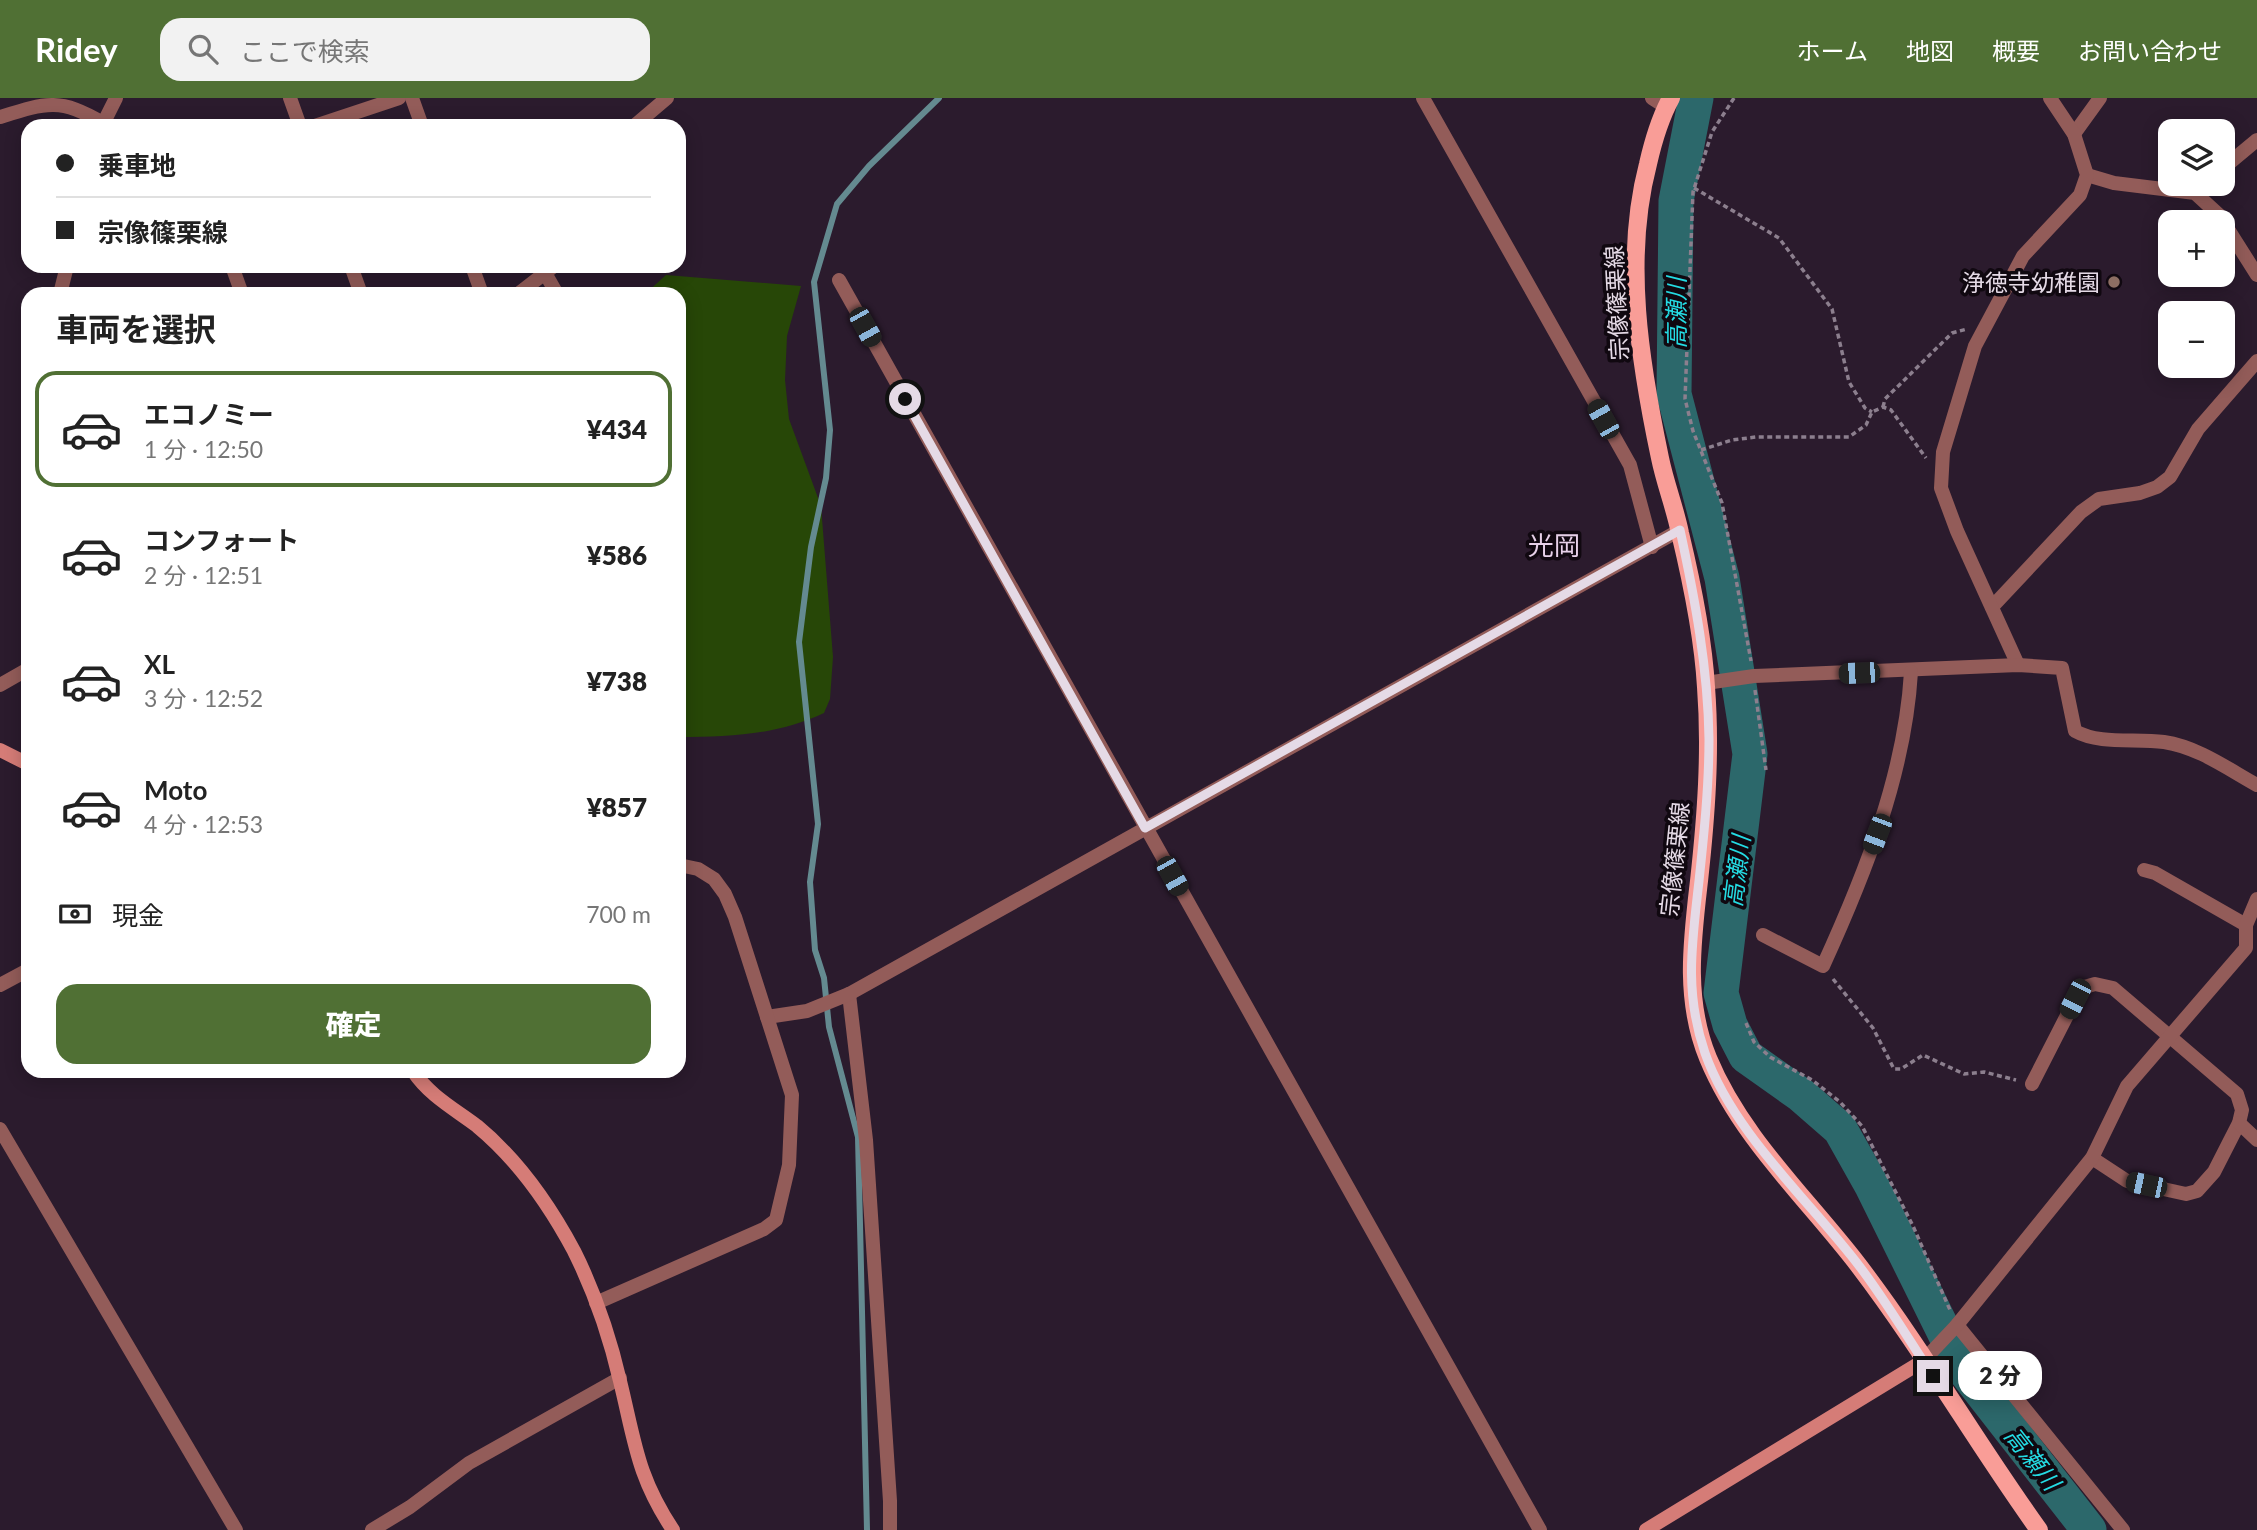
<!DOCTYPE html>
<html lang="ja">
<meta charset="utf-8">
<style>
body{margin:0;font-family:Lato,"Noto Sans JP",sans-serif;background:#f2f2f2;color:#222;height:100vh;display:flex;flex-direction:column;font-size:26px;white-space:nowrap}
*{box-sizing:border-box;margin:0}
p{font-size:23px;color:#767676}
.icon{flex:none;width:38px;height:38px;fill:none;stroke:currentColor;stroke-width:2;stroke-linecap:round;stroke-linejoin:round}
.map{position:relative;flex:1;overflow:hidden}
.panel{position:absolute;left:21px;top:189px;width:665px;height:791px;display:flex;flex-direction:column;background:#fff;border-radius:21px;box-shadow:0 4px 18px #0003}
.panel>*{flex:none}
.hud{position:absolute;left:21px;top:21px;width:665px;height:154px;border-radius:21px;box-shadow:0 4px 18px #0003;display:grid;align-content:center;height:154px;padding:0 35px;background:#fff}
.fabs{position:absolute;left:2158px;top:21px;display:grid;gap:14px}
.fabs a{display:grid;place-items:center;width:77px;height:77px;border-radius:14px;background:#fff;box-shadow:0 4px 18px #0003;font-size:35px}
.end{position:absolute;width:32px;height:32px;margin:-16px;border:9px solid #e5dae6;background:#111;box-shadow:0 0 0 4px #111}
.from{border-radius:50%}
.bubble{position:absolute;height:49px;border-radius:21px;background:#fff;box-shadow:0 4px 18px #0003;font-size:23px;font-weight:800;line-height:49px;text-align:center}
.car{position:absolute;width:21px;height:42px;margin:-21px -10px;border-radius:9px;box-shadow:0 0 5px 2px #0007;background:linear-gradient(#222 24%,#8ab4d8 0 40%,#222 0 76%,#8ab4d8 0 86%,#222 0)}
.hud b{display:flex;align-items:center;gap:24px;height:66px;font-size:26px}
.hud b+b{border-top:2px solid #e0e0e0}
.hud i{width:18px;height:18px;background:#222}
ul{padding:0;list-style:none}
li{display:flex;align-items:center;gap:21px;height:116px;margin:0 14px 10px;padding:0 21px;border:4px solid transparent;border-radius:21px}
li div{flex:1}
li b{display:block;font-size:26px}
li em{font-style:normal;font-weight:800}
li.selected{border-color:#507034}
li>.icon{width:63px;height:63px;stroke-width:1.5}
h2{padding:0 35px;font-size:32px;line-height:84px}
.pay{display:flex;align-items:center;gap:18px;height:77px;padding:0 35px;font-size:26px}
.pay p{margin-inline-start:auto}
.cta{display:flex;gap:14px;margin-top:auto;padding:14px 35px}
.cta a{flex:1;height:80px;border-radius:21px;background:#507034;color:#fff;font-size:28px;font-weight:800;line-height:80px;text-align:center}
header{display:flex;align-items:center;gap:42px;box-sizing:border-box;height:98px;padding:0 35px;background:#507034;color:#fff}
header strong{font-size:33px}
nav{display:flex;gap:38px;margin-inline-start:auto;font-size:24px}
.search{width:490px;height:63px;background:#f2f2f2;display:flex;align-items:center;gap:18px;box-sizing:border-box;padding:0 24px;border-radius:21px;color:#767676;font-size:26px}
.map>svg:first-child{display:block}
.green{fill:#274707}
.lines{fill:none;stroke-linecap:round;stroke-linejoin:round}
.stream{stroke:#648a90;stroke-width:6}
.river{stroke:#2c686b;stroke-width:35}
.path{stroke:#8c7f8e;stroke-width:3.5;stroke-dasharray:5 3.5;stroke-linecap:butt}
.street{stroke:#935c59;stroke-width:14}
.secondary{stroke:#d57c77;stroke-width:14}
.primary{stroke:#f99d97;stroke-width:18}
.route{stroke:#e5dae6;stroke-width:9}
.education-dot{fill:#8d6e63;stroke:#100810;stroke-width:2.5}
.labels{text-anchor:middle;dominant-baseline:central;stroke-width:7;stroke-linejoin:round;paint-order:stroke}
.poi-label{font-size:23px;fill:#e5dae6;stroke:#100810;text-anchor:end}
.street-label{font-size:23px;fill:#e5dae6;stroke:#100810}
.water-label{font-size:24px;font-style:italic;fill:#24dbe3;stroke:#100810}
.quarter-label{font-size:26px;fill:#e6d0e8;stroke:#100810}
</style>
<header>
<strong>Ridey</strong>
<div class="search"><svg class="icon" aria-label="search" viewBox="0 0 24 24"><circle cx="10" cy="10" r="6"/><path d="M15 15l6 6"/></svg>ここで検索</div>
<nav><a>ホーム</a><a>地図</a><a>概要</a><a>お問い合わせ</a></nav>
</header>
<div class="map">
<svg width="2257" height="1432" viewBox="0 0 2257 1432">
<rect width="100%" height="100%" fill="#2b1b2d"/>
<!-- green -->
<path class="green" d="M666 177 801 188 787 238 785 282 789 321 821 408 833 559 830 601 824 615C777 637 730 639 679 639V196H645Z"/>
<g class="lines">
<!-- stream -->
<path class="stream" d="M867 1432 858 1039 829 929 824 880 815 852 810 784 818 726 799 544 811 449 826 380 830 332 814 184 837 106 869 68 939 0"/>
<!-- river -->
<path class="river" d="M1696 0 1676 103 1674 296 1722 480 1750 656 1721 895 1730 927 1746 958 1801 997 1840 1031 1872 1088 1961 1268 2089 1432"/>
<!-- path -->
<g class="path">
<path d="M1734 0 1712 34 1693 94 1685 301 1693 333 1722 405 1751 563"/>
<path d="M1694 90 1779 140 1832 211 1849 284 1865 310 1872 314"/>
<path d="M1883 309 1885 301 1952 235 1967 231"/>
<path d="M1701 352 1732 342 1756 339H1849L1866 327 1872 314 1883 309 1891 312 1926 360"/>
<path d="M1755 592 1766 672"/>
<path d="M1833 881 1873 930 1894 971H1901L1923 957 1964 976 1984 974 2016 982"/>
<path d="M1746 925 1754 944 1770 959 1812 982 1840 1004 1862 1028 1913 1128 1950 1212"/>
</g>
<!-- street -->
<g class="street">
<path d="M290 0 300 28"/>
<path d="M412 0 422 28"/>
<path d="M1423 0 1630 367 1652 449"/>
<path d="M1652 0 1666 9"/>
<path d="M0 19C48 4 60 0 103 25"/>
<path d="M102 28 116 0"/>
<path d="M315 28 399 0"/>
<path d="M634 28 667 0"/>
<path d="M2074 36 2100 0"/>
<path d="M2222 71 2257 42"/>
<path d="M2087 77 2114 85 2195 95 2219 117 2257 177"/>
<path d="M232 168 242 196"/>
<path d="M351 168 361 196"/>
<path d="M472 168 482 196"/>
<path d="M541 168 557 196"/>
<path d="M839 182 1540 1432"/>
<path d="M60 196 67 168"/>
<path d="M518 196 554 168"/>
<path d="M1992 509 2081 414 2099 401 2140 395 2157 389 2170 379 2198 331 2257 263"/>
<path d="M2018 567 1957 433 1941 390 1943 354 1975 248 2023 158 2080 97 2087 77 2074 36 2050 0"/>
<path d="M1706 585 1754 578 2018 567 2062 570 2075 633C2100 647 2135 640 2164 644 2198 649 2228 671 2257 687"/>
<path d="M0 587 28 571"/>
<path d="M2144 772 2155 775 2246 827"/>
<path d="M1763 837 1823 868C1865 776 1905 676 1911 574"/>
<path d="M0 887 28 872"/>
<path d="M849 896 866 1042 890 1403V1432"/>
<path d="M767 919 807 913 849 896 1680 432"/>
<path d="M2032 986 2081 890 2095 886 2113 890 2237 996 2242 1012 2239 1025 2214 1074 2197 1093 2186 1096 2127 1083 2092 1060"/>
<path d="M2239 1025 2257 1042"/>
<path d="M0 1031 236 1432"/>
<path d="M596 1205 764 1131 776 1122 789 1067 792 997 735 819 725 796 714 781 698 771 679 767"/>
<path d="M1957 1227 2123 1432"/>
<path d="M1923 1263 1957 1227 2092 1060 2127 988 2246 850V827L2257 801"/>
<path d="M372 1432 410 1409 469 1365 620 1280"/>
</g>
<!-- secondary -->
<g class="secondary">
<path d="M0 652 28 666"/>
<path d="M413 973C430 998 453 1010 477 1028 517 1061 550 1108 574 1153 594 1193 610 1240 620 1283 635 1344 637 1378 673 1432"/>
<path d="M1646 1432 1923 1263"/>
</g>
<!-- primary -->
<path class="primary" d="M1671 0C1660 20 1653 44 1648 66 1623 161 1640 265 1660 360 1665 385 1675 410 1680 435 1692 485 1703 537 1706 589 1711 654 1706 719 1699 783 1692 843 1684 902 1708 960 1741 1040 1807 1100 1859 1168 1923 1252 1977 1346 2039 1432"/>
</g>
<g class="lines">
<!-- route -->
<path class="route" d="M905 301 1145 730 1680 432C1695 501 1708 570 1709 641 1709 688 1704 736 1699 783 1692 845 1684 894 1705 955 1733 1035 1809 1102 1860 1169 1886 1203 1909 1242 1933 1278"/>
</g>
<!-- markers -->
<circle class="education-dot" cx="2114" cy="184" r="7"/>
<g class="labels">
<!-- poi labels -->
<g class="poi-label">
<text x="2100" y="184">浄徳寺幼稚園</text>
</g>
<!-- street labels -->
<g class="street-label">
<text transform="translate(1616 205) rotate(-93)">宗像篠栗線</text>
<text transform="translate(1674 761) rotate(-84)">宗像篠栗線</text>
</g>
<!-- water labels -->
<g class="water-label">
<text transform="translate(1675 215) rotate(-90)">高瀬川</text>
<text transform="translate(1736 773) rotate(-83)">高瀬川</text>
<text transform="translate(2033 1360) rotate(52)">高瀬川</text>
</g>
<!-- quarter labels -->
<g class="quarter-label">
<text x="1554" y="447">光岡</text>
</g>
</g>
</svg>
<div class="fabs">
<a><svg class="icon" aria-label="layers" viewBox="0 0 24 24"><path d="M12 4l9 5-9 5-9-5zM3 14l9 5 9-5"/></svg></a>
<a>+</a>
<a>−</a>
</div>
<i class="end from" style="left:905px;top:301px"></i>
<i class="end" style="left:1933px;top:1278px"></i>
<div class="bubble" style="left:1958px;top:1253px;width:84px">2 分</div>
<i class="car" style="left:865px;top:229px;rotate:151deg"></i>
<i class="car" style="left:1603px;top:321px;rotate:331deg"></i>
<i class="car" style="left:1859px;top:575px;rotate:268deg"></i>
<i class="car" style="left:1877px;top:736px;rotate:201deg"></i>
<i class="car" style="left:1172px;top:778px;rotate:151deg"></i>
<i class="car" style="left:2075px;top:901px;rotate:207deg"></i>
<i class="car" style="left:2146px;top:1087px;rotate:282deg"></i>
<div class="hud">
<b><i class="from"></i>乗車地</b>
<b><i></i>宗像篠栗線</b>
</div>
<section class="panel">
<h2>車両を選択</h2>
<ul>
<li class="selected"><svg class="icon" aria-label="car" viewBox="0 0 24 24"><path d="M5 17H2v-5l4-1 3-4h7l3 4 3 1v5h-3M9 17h6M6 11h13"/><circle cx="7" cy="17" r="2"/><circle cx="17" cy="17" r="2"/></svg><div><b>エコノミー</b><p>1 分 · 12:50</p></div><em>¥434</em></li>
<li><svg class="icon" aria-label="car" viewBox="0 0 24 24"><path d="M5 17H2v-5l4-1 3-4h7l3 4 3 1v5h-3M9 17h6M6 11h13"/><circle cx="7" cy="17" r="2"/><circle cx="17" cy="17" r="2"/></svg><div><b>コンフォート</b><p>2 分 · 12:51</p></div><em>¥586</em></li>
<li><svg class="icon" aria-label="car" viewBox="0 0 24 24"><path d="M5 17H2v-5l4-1 3-4h7l3 4 3 1v5h-3M9 17h6M6 11h13"/><circle cx="7" cy="17" r="2"/><circle cx="17" cy="17" r="2"/></svg><div><b>XL</b><p>3 分 · 12:52</p></div><em>¥738</em></li>
<li><svg class="icon" aria-label="car" viewBox="0 0 24 24"><path d="M5 17H2v-5l4-1 3-4h7l3 4 3 1v5h-3M9 17h6M6 11h13"/><circle cx="7" cy="17" r="2"/><circle cx="17" cy="17" r="2"/></svg><div><b>Moto</b><p>4 分 · 12:53</p></div><em>¥857</em></li>
</ul>
<div class="pay"><svg class="icon" aria-label="cash" viewBox="0 0 24 24"><path d="M3 7h18v10H3z"/><circle cx="12" cy="12" r="2"/></svg>現金<p>700 m</p></div>
<div class="cta"><a>確定</a></div>
</section>
</div>
